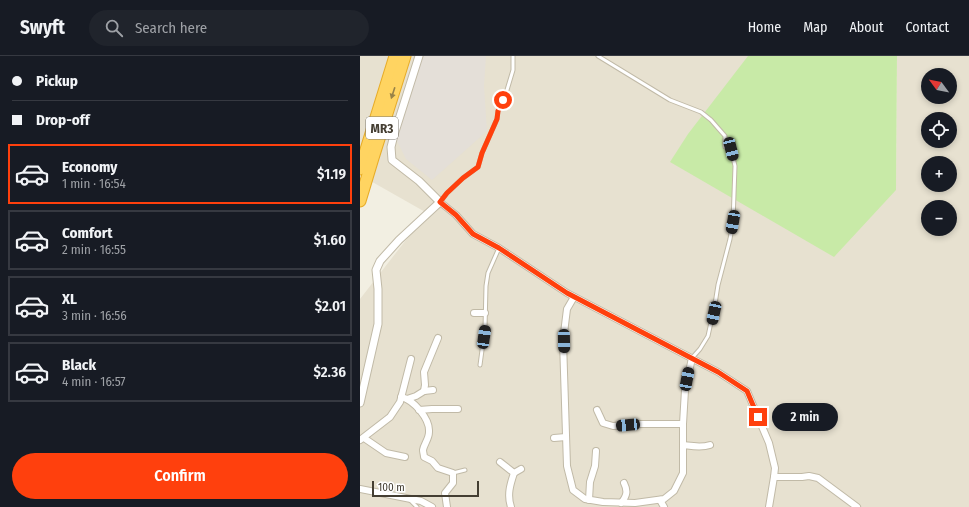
<!DOCTYPE html>
<meta charset="utf-8">
<style>
body{margin:0;font-family:"Fira Sans Condensed",sans-serif;background:#20242c;color:#f1f3f6;height:100vh;display:flex;flex-direction:column;font-size:15px;white-space:nowrap}
*{box-sizing:border-box;margin:0}
p{font-size:13px;color:#9ea1a6}
.icon{flex:none;width:22px;height:22px;fill:none;stroke:currentColor;stroke-width:2;stroke-linecap:round;stroke-linejoin:round}
.map{position:relative;flex:1;overflow:hidden}
.side{display:flex;flex-direction:column;background:#171b24;width:360px}
.side>*{flex:none}
.banner{display:grid;align-content:center;height:88px;padding:0 12px;background:#171b24}
.needle{width:26px;rotate:302deg}
.tools{position:absolute;left:561px;top:12px;display:grid;gap:8px}
.tools a{display:grid;place-items:center;width:36px;height:36px;border-radius:50%;background:#171b24;box-shadow:0 2px 6px #0003;font-size:20px}
.scale{position:absolute;left:12px;bottom:10px;width:107px;box-sizing:border-box;padding-left:4px;border:2px solid #443e32;border-top:0;font-size:11px;line-height:14px;white-space:nowrap;color:#443e32;-webkit-text-stroke:3px #fff;paint-order:stroke}
.end{position:absolute;width:18px;height:18px;margin:-9px;border:5px solid #ff400d;background:#fff;box-shadow:0 0 0 2px #fff}
.from{border-radius:50%}
.bubble{position:absolute;height:28px;border-radius:14px;background:#171b24;box-shadow:0 2px 6px #0003;font-size:13px;font-weight:600;line-height:28px;text-align:center}
.car{position:absolute;width:12px;height:24px;margin:-12px -6px;border-radius:5px;box-shadow:0 0 3px 1px #0007;background:linear-gradient(#222 24%,#8ab4d8 0 40%,#222 0 76%,#8ab4d8 0 86%,#222 0)}
.banner b{display:flex;align-items:center;gap:14px;height:38px;font-size:15px}
.banner b+b{border-top:1px solid #363941}
.banner i{width:10px;height:10px;background:#f1f3f6}
ul{padding:0;list-style:none}
li{display:flex;align-items:center;gap:12px;height:60px;margin:0 8px 6px;padding:0 4px;border:2px solid #363941;border-radius:0px}
li div{flex:1}
li b{display:block;font-size:15px}
li em{font-style:normal;font-weight:600}
li.selected{border-color:#ff400d}
li>.icon{width:36px;height:36px;stroke-width:1.5}
.action{display:flex;gap:8px;margin-top:auto;padding:8px 12px}
.action a{flex:1;height:46px;border-radius:24px;background:#ff400d;color:#fff;font-size:16px;font-weight:600;line-height:46px;text-align:center}
header{display:flex;align-items:center;gap:24px;box-sizing:border-box;height:56px;padding:0 20px;background:#171b24;border-bottom:1px solid #363941}
header strong{font-size:19px}
nav{display:flex;gap:22px;margin-inline-start:auto;font-size:14px}
.search{width:280px;height:36px;background:#20242c;display:flex;align-items:center;gap:10px;box-sizing:border-box;padding:0 14px;border-radius:22px;color:#9ea1a6;font-size:15px}
main{display:flex;flex:1;min-height:0}
.map>svg:first-child{display:block}
.residential{fill:#e7e1d0;fill-rule:evenodd}
.industrial{fill:#e4dfd8}
.green{fill:#c8eaa7}
.lines{fill:none;stroke-linecap:round;stroke-linejoin:round}
.service-casing{stroke:#c1baa7;stroke-width:5}
.minor-casing{stroke:#c1baa7;stroke-width:8}
.tertiary-casing{stroke:#c1baa7;stroke-width:9}
.motorway-casing{stroke:#e7ac28;stroke-width:13}
.service{stroke:#fff;stroke-width:3}
.minor{stroke:#fff;stroke-width:6}
.tertiary{stroke:#fff;stroke-width:7}
.motorway{stroke:#ffd461;stroke-width:11}
.oneway{fill:#988247}
.route{stroke:#ff400d;stroke-width:5}
.labels{text-anchor:middle;dominant-baseline:central;stroke-width:3;stroke-linejoin:round;paint-order:stroke}
.shield{fill:#fff;stroke:#7c7870;stroke-width:1}
.shield-label{font-size:13px;font-weight:bold;fill:#443e32}
</style>
<header>
<strong>Swyft</strong>
<div class="search"><svg class="icon" aria-label="search" viewBox="0 0 24 24"><circle cx="10" cy="10" r="6"/><path d="M15 15l6 6"/></svg>Search here</div>
<nav><a>Home</a><a>Map</a><a>About</a><a>Contact</a></nav>
</header>
<main>
<section class="side">
<div class="banner">
<b><i class="from"></i>Pickup</b>
<b><i></i>Drop-off</b>
</div>
<ul>
<li class="selected"><svg class="icon" aria-label="car" viewBox="0 0 24 24"><path d="M5 17H2v-5l4-1 3-4h7l3 4 3 1v5h-3M9 17h6M6 11h13"/><circle cx="7" cy="17" r="2"/><circle cx="17" cy="17" r="2"/></svg><div><b>Economy</b><p>1 min · 16:54</p></div><em>$1.19</em></li>
<li><svg class="icon" aria-label="car" viewBox="0 0 24 24"><path d="M5 17H2v-5l4-1 3-4h7l3 4 3 1v5h-3M9 17h6M6 11h13"/><circle cx="7" cy="17" r="2"/><circle cx="17" cy="17" r="2"/></svg><div><b>Comfort</b><p>2 min · 16:55</p></div><em>$1.60</em></li>
<li><svg class="icon" aria-label="car" viewBox="0 0 24 24"><path d="M5 17H2v-5l4-1 3-4h7l3 4 3 1v5h-3M9 17h6M6 11h13"/><circle cx="7" cy="17" r="2"/><circle cx="17" cy="17" r="2"/></svg><div><b>XL</b><p>3 min · 16:56</p></div><em>$2.01</em></li>
<li><svg class="icon" aria-label="car" viewBox="0 0 24 24"><path d="M5 17H2v-5l4-1 3-4h7l3 4 3 1v5h-3M9 17h6M6 11h13"/><circle cx="7" cy="17" r="2"/><circle cx="17" cy="17" r="2"/></svg><div><b>Black</b><p>4 min · 16:57</p></div><em>$2.36</em></li>
</ul>
<div class="action"><a>Confirm</a></div>
</section>
<div class="map">
<svg width="609" height="451" viewBox="0 0 609 451">
<rect width="100%" height="100%" fill="#f2efe2"/>
<!-- residential -->
<path class="residential" d="M0 0H388L536 134 537 0H609V451H0V243L67 157 0 119ZM568 19H590V41H568ZM568 63H590V85H568ZM568 107H590V129H568ZM568 151H590V173H568Z"/>
<!-- industrial -->
<path class="industrial" d="M61 0H126L124 30 127 75 72 124 46 103 34 79Z"/>
<!-- green -->
<path class="green" d="M388 0H537L536 134 474 201 310 106 328 78Z"/>
<g class="lines">
<!-- service casing -->
<g class="service-casing">
<g id="service">
<path d="M238 0 310 44 341 56 351 64 365 80V91L371 93 375 110 373 166 370 183 358 229 355 248 348 280 340 293 332 302"/>
<path d="M80 146 87 137 103 122 118 111 122 97 137 63 138 55 147 34 153 14V0"/>
<path d="M120 309 125 272 126 230 128 217 139 192"/>
<path d="M93 417 105 414"/>
<path d="M50 444 57 451"/>
</g>
</g>
<!-- minor casing -->
<g class="minor-casing">
<g id="minor">
<path d="M80 146 96 159 113 178 139 192 207 237 358 316 387 335 409 387 415 412 414 421 409 451"/>
<path d="M214 241 207 253 203 285 207 410 213 434 225 443 243 446 275 447 304 443 314 435 323 417V368L325 334 332 302"/>
<path d="M114 257H125"/>
<path d="M64 335 65 329 64 316 78 282"/>
<path d="M41 341C54 344 70 363 69 376 69 383 64 388 63 394 63 396 64 399 64 401L72 405 78 412 93 417V427L85 437 87 451"/>
<path d="M47 343 56 340 64 335 73 334"/>
<path d="M59 354 72 353H98"/>
<path d="M237 354 243 367 253 370 276 368H323"/>
<path d="M4 382 26 397 45 401"/>
<path d="M194 382 206 381"/>
<path d="M0 384 30 361 40 346 51 303"/>
<path d="M323 389C332 390 341 392 350 389"/>
<path d="M140 406 154 417C150 429 147 439 151 451"/>
<path d="M154 417 161 413"/>
<path d="M414 421H442L449 420 458 422 497 451"/>
<path d="M0 433 61 445 72 451"/>
<path d="M229 444 230 426 235 410 236 395"/>
<path d="M300 444 304 451"/>
<path d="M261 447C267 440 268 435 264 427"/>
</g>
</g>
<!-- tertiary casing -->
<g class="tertiary-casing">
<path id="tertiary" d="M0 347 18 268V233L16 214 20 205 39 184 80 146 59 125 32 104 31 91 34 79 53 19 59 0"/>
</g>
<!-- motorway casing -->
<g class="motorway-casing">
<g id="motorway">
<path d="M0 113 35 0"/>
<path d="M0 145 13 102 45 0"/>
</g>
</g>
<!-- service -->
<use href="#service" class="service"/>
<!-- minor -->
<use href="#minor" class="minor"/>
<!-- tertiary -->
<use href="#tertiary" class="tertiary"/>
<!-- motorway -->
<use href="#motorway" class="motorway"/>
</g>
<!-- one-way arrows -->
<defs><path id="oneway-solid" d="M-6-.8H1V-3.2L6.5 0L1 3.2V.8H-6Z"/></defs>
<use class="oneway" href="#oneway-solid" transform="translate(33 37) rotate(108)"/>
<g class="lines">
<!-- route -->
<path class="route" d="M143 44 138 55 137 63 122 97 118 111 103 122 87 137 80 146 96 159 113 178 139 192 207 237 358 316 387 335 398 361"/>
</g>
<g class="labels">
<!-- shield labels -->
<rect class="shield" x="6" y="61" width="32" height="22" rx="3"/>
<g class="shield-label">
<text x="22" y="72">MR3</text>
</g>
</g>
</svg>
<div class="tools">
<a><svg class="needle" viewBox="-14 -14 28 28"><path d="M0-13l5 13h-10z" fill="#e53935"/><path d="M0 13l5-13h-10z" fill="#9ea1a6"/></svg></a>
<a><svg class="icon" aria-label="locate" viewBox="0 0 24 24"><circle cx="12" cy="12" r="6"/><path d="M12 2v4M12 18v4M2 12h4M18 12h4"/></svg></a>
<a>+</a>
<a>−</a>
</div>
<div class="scale">100 m</div>
<i class="end from" style="left:143px;top:44px"></i>
<i class="end" style="left:398px;top:361px"></i>
<div class="bubble" style="left:412px;top:347px;width:66px">2 min</div>
<i class="car" style="left:371px;top:93px;rotate:166deg"></i>
<i class="car" style="left:373px;top:166px;rotate:190deg"></i>
<i class="car" style="left:354px;top:257px;rotate:192deg"></i>
<i class="car" style="left:124px;top:281px;rotate:8deg"></i>
<i class="car" style="left:204px;top:285px;rotate:179deg"></i>
<i class="car" style="left:327px;top:323px;rotate:11deg"></i>
<i class="car" style="left:268px;top:369px;rotate:265deg"></i>
</div>
</main>
